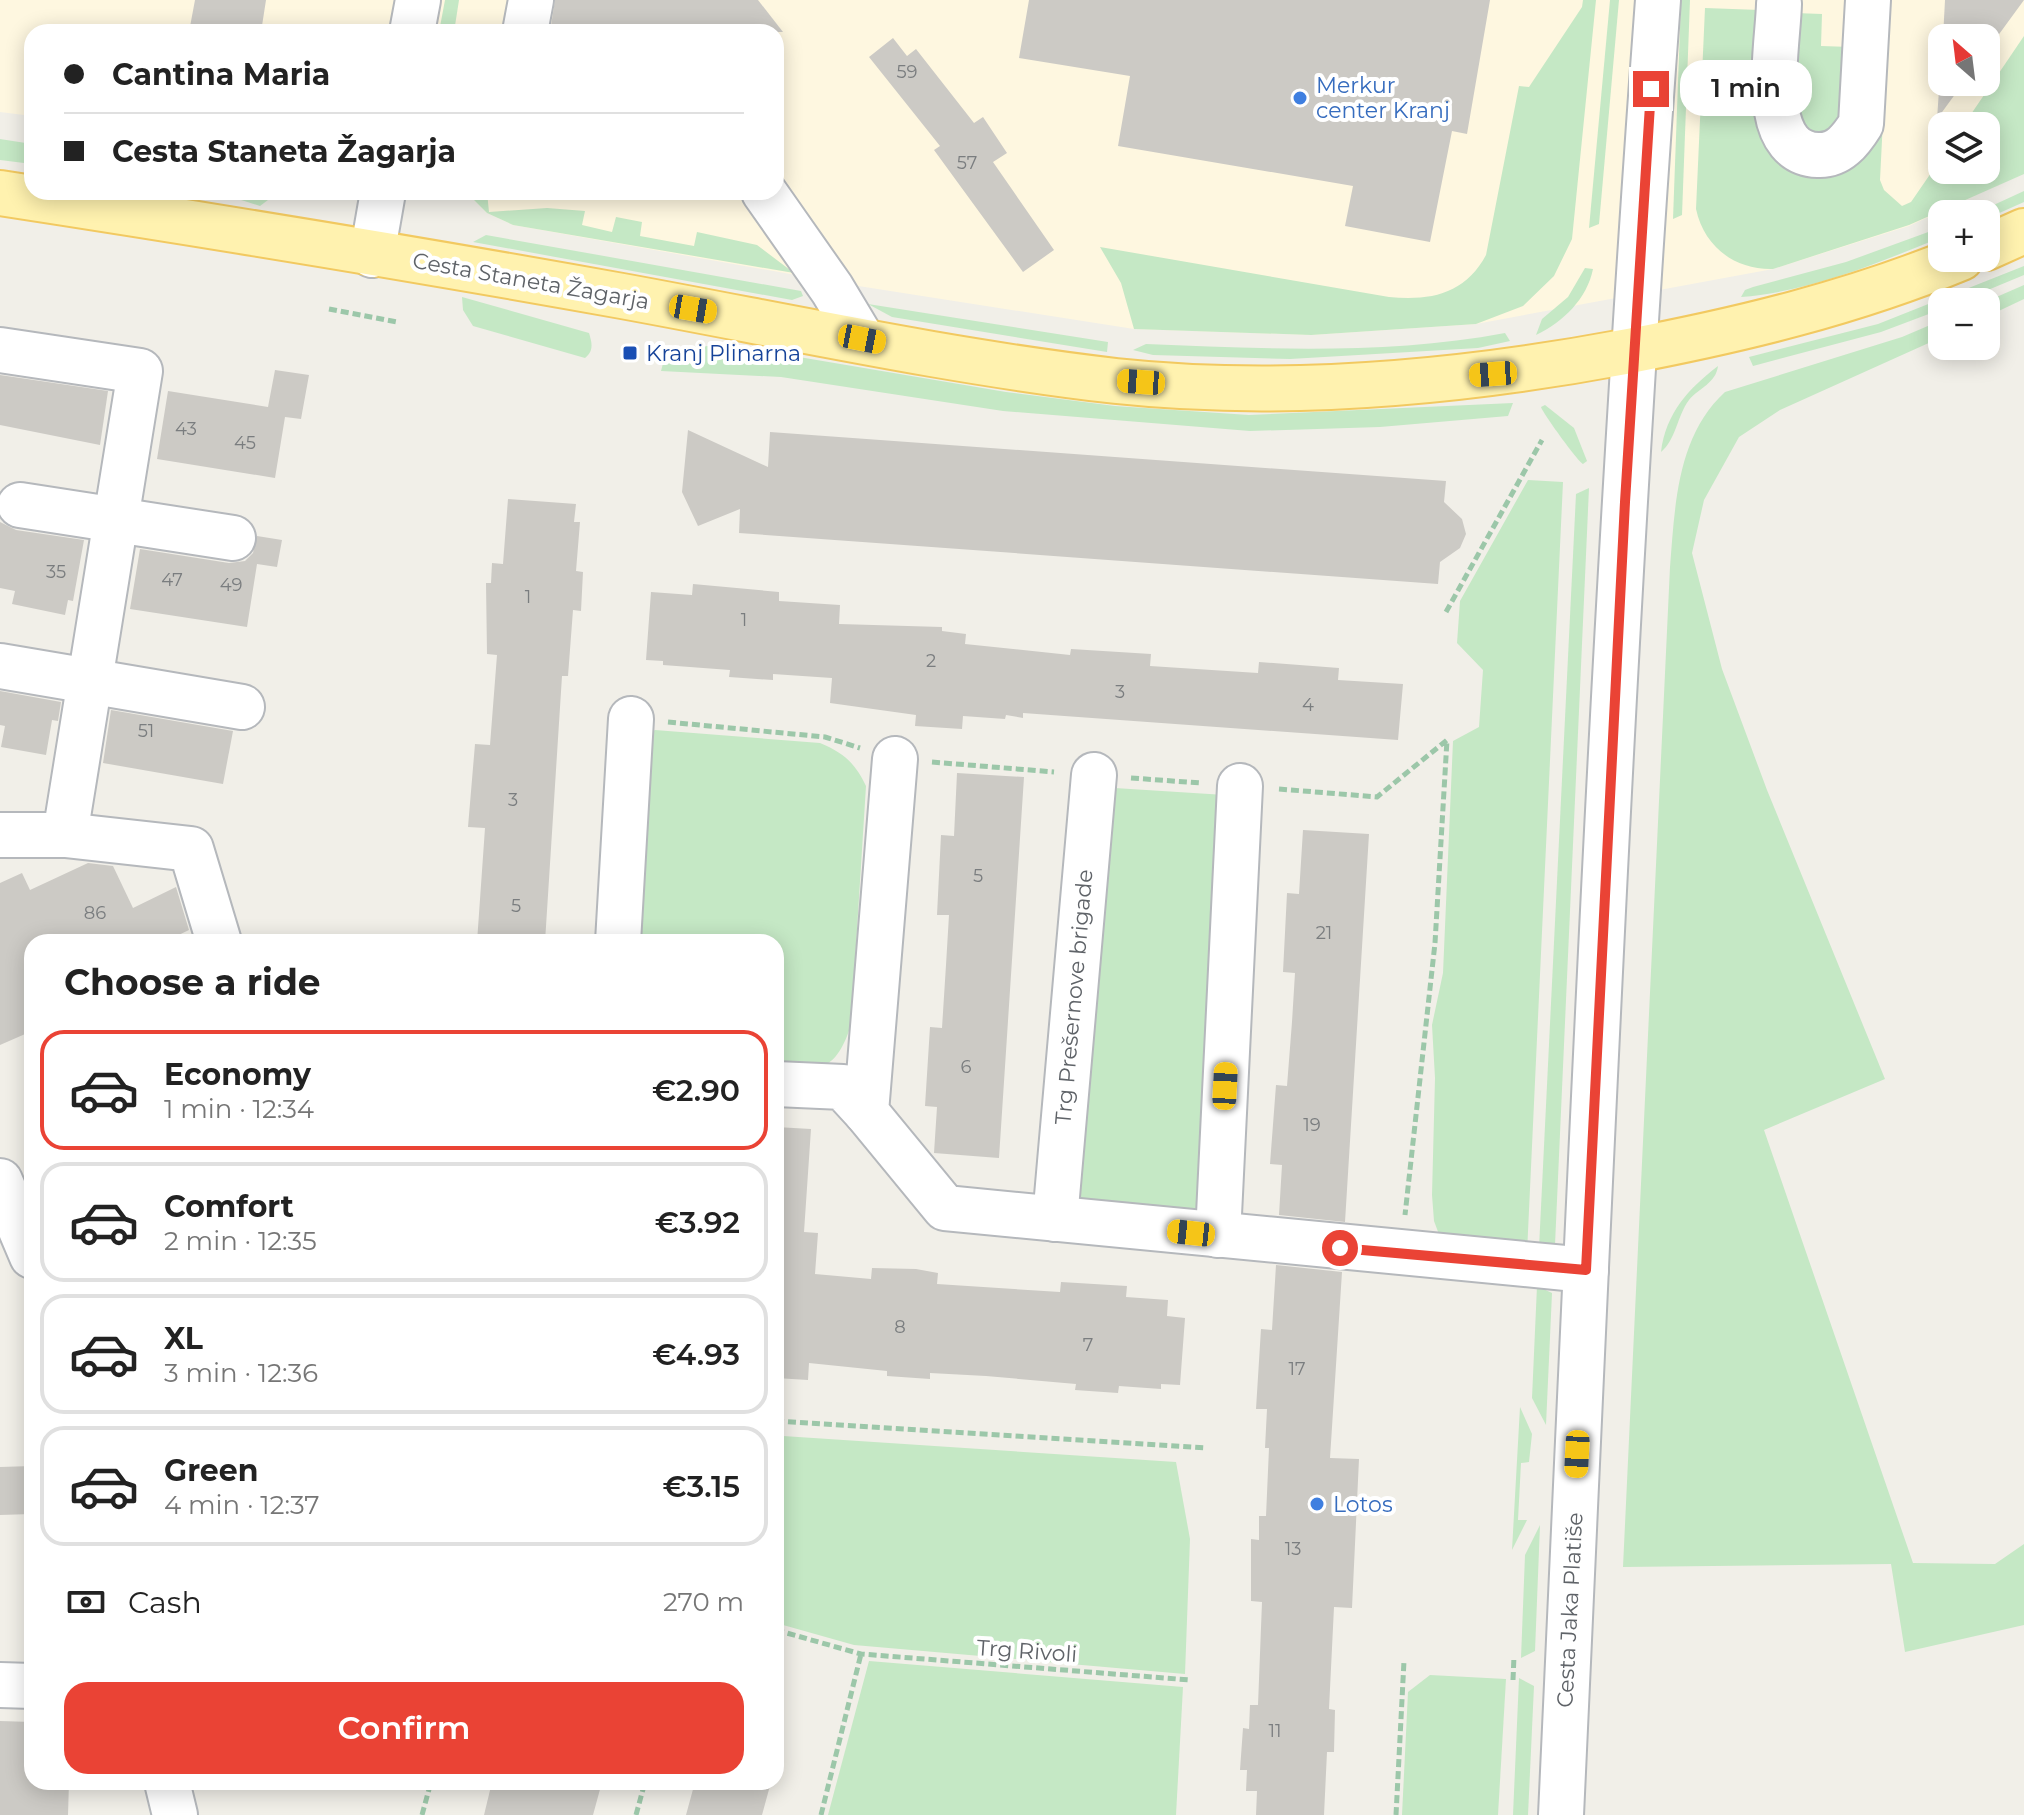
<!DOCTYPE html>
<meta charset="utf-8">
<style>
body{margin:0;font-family:Montserrat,sans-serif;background:#f2f2f2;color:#222;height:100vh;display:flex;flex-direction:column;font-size:30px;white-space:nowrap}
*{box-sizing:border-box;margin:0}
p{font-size:26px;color:#767676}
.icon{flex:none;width:44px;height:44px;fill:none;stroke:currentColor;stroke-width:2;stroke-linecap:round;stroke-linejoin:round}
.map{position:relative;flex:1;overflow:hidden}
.sheet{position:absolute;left:24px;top:934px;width:760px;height:856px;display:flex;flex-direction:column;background:#fff;border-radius:24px;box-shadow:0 4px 20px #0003}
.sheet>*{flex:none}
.top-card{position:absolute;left:24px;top:24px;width:760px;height:176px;border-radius:24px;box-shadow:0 4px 20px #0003;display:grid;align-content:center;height:176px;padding:0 40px;background:#fff}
.needle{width:52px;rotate:332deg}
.buttons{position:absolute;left:1928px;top:24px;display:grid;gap:16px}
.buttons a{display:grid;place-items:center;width:72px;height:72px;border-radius:16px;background:#fff;box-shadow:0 4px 20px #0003;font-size:40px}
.end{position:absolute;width:36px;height:36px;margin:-18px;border:10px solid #ea4335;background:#fff;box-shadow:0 0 0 4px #fff}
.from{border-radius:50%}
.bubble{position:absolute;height:56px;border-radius:24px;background:#fff;box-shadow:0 4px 20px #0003;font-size:26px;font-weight:600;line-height:56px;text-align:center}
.car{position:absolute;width:24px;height:48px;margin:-24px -12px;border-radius:10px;box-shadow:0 0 6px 2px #0007;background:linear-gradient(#f5c518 24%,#345 0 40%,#f5c518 0 76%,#345 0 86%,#f5c518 0)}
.top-card b{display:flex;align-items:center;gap:28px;height:76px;font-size:30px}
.top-card b+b{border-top:2px solid #e0e0e0}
.top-card i{width:20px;height:20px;background:#222}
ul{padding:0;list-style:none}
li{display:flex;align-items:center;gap:24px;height:120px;margin:0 16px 12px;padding:0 24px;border:4px solid #e0e0e0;border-radius:24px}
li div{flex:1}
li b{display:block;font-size:30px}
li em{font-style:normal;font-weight:600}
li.on{border-color:#ea4335}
li>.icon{width:72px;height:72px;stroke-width:1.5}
h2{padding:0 40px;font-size:36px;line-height:96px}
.pay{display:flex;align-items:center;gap:20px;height:88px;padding:0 40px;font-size:30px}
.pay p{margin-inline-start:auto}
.action{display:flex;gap:16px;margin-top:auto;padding:16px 40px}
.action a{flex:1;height:92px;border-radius:24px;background:#ea4335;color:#fff;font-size:32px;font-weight:600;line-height:92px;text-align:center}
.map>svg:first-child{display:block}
.commercial{fill:#fef7e0;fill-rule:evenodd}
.green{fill:#c5e8c5}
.building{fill:#cccac5}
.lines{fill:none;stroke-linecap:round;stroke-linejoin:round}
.minor-casing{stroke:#b5b8bc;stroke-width:48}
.major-casing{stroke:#f2c960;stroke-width:48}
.path{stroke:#9cc7a9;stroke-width:5;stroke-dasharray:8 4;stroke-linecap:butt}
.minor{stroke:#fff;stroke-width:44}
.major{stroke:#fff2af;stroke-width:44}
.route{stroke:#ea4335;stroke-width:10}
.shop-dot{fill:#3f7fe0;stroke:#fff;stroke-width:3}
.transit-dot{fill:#1a4fb4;stroke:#fff;stroke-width:3}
.labels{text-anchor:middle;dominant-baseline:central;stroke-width:8;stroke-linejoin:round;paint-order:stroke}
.number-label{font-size:18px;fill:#7a7d7f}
.shop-label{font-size:22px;fill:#366cbe;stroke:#fff;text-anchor:start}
.street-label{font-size:22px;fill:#5f6368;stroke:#fff}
.transit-label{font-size:22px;fill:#164399;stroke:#fff;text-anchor:start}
</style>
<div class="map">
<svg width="2024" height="1815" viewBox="0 0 2024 1815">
<rect width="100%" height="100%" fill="#f1efe8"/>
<!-- commercial -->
<path class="commercial" d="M0 0H2024V173L1909 226 1773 269 1476 324 1311 335 1134 329 852 285 513 225 487 213 466 192H776V32H32V116L0 112ZM1942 38H1986V82H1942ZM1942 126H1986V170H1942Z"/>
<!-- green -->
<g class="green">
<path d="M445 0H459L454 32H439Z"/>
<path d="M1583 0H1596L1572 239 1554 276 1523 306 1476 324 1311 335 1134 329 1121 283 1100 247 1389 297C1431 301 1465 294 1486 255L1519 86 1529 87 1582 7Z"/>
<path d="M1610 0H1619L1599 224 1589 228Z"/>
<path d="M1681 0H1690L1682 215 1673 219Z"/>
<path d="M1889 0 1880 180 1884 190 1902 206 1911 202 1942 157V170H1986V126H1963L2024 36V174L1909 225 1773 269C1734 270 1704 246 1696 209L1705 8 1760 10 1758 52 1831 170Z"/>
<path d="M1795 13 1822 14 1821 46 1851 47 1849 119 1810 140 1789 107Z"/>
<path d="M0 139 32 144V164L0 160Z"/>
<path d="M2024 191V202L1986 219V214H1974Z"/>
<path d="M216 192H271L272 197 260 206Z"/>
<path d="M466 192H487L489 212 547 208 585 211 582 225 612 232 616 217 642 222 640 236 694 246 697 232 757 245 794 273 513 225 487 213Z"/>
<path d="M1942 227V237C1878 263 1809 292 1741 297L1745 290 1753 287 1846 262Z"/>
<path d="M486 235 801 291 803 296 792 300 473 242Z"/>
<path d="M2024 266V275L1959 302H1942V309L1881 332 1753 366 1749 357 1878 324Z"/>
<path d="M1585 268 1593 269C1587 299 1563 322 1536 335L1542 319 1568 297Z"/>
<path d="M2024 285V299L1986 317 1985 302Z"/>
<path d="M462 297 589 333C592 343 594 351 585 358L473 326 463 310Z"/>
<path d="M868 304 1108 342 1107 352 892 317Z"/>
<path d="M1942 320V337L1780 410 1739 437 1704 500 1692 553 1722 669 1767 790 1885 1079 1764 1130 1913 1563 1995 1564 2024 1544V1625L1905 1652 1891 1564 1623 1567 1670 567C1675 505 1677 436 1725 392L1902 337Z"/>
<path d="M1505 333 1510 341 1478 348 1290 359 1153 355 1133 350 1146 344C1265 349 1388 355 1505 333Z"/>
<path d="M728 345 1006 392 1115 406 1249 415 1513 403 1508 416 1380 427 1250 431 1003 411 781 377 661 371 667 348Z"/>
<path d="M1718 366C1716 383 1699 388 1689 400 1677 416 1676 440 1661 452 1666 413 1688 389 1718 366Z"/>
<path d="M1545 405 1574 428 1587 461 1583 464C1578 462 1542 412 1541 407Z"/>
<path d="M1528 480 1563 482 1527 1253 1440 1237 1434 1221 1432 1195 1435 1078 1432 1025 1443 973 1453 741 1479 727 1483 670 1457 643 1460 601Z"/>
<path d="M1589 488 1555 1245 1539 1248 1576 494Z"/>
<path d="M655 730 820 743C844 753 855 763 866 786L851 1025C836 1071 821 1070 776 1075V942H624L644 736Z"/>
<path d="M1099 787 1225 795 1203 1219 1067 1206Z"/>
<path d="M1537 1286 1552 1293 1546 1425 1532 1398Z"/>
<path d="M1520 1407 1532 1434 1529 1462 1521 1463 1518 1520H1527L1512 1550Z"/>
<path d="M783 1436 1176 1462 1190 1539 1185 1674 854 1645 776 1623V1524Z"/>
<path d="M1540 1525 1535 1651 1521 1658 1525 1555Z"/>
<path d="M869 1661 1183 1687 1176 1815H828Z"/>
<path d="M1430 1675 1506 1679 1498 1815H1402L1408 1692Z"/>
<path d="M1519 1678 1534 1686 1528 1815H1513Z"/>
</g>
<!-- building -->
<g class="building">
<path d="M195 0H266L261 32H189Z"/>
<path d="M555 0H758L783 32H550Z"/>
<path d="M1029 0H1490L1467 134 1452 131 1430 242 1345 226 1353 186 1118 146 1130 76 1019 58Z"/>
<path d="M1945 0H2024L1986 52V38H1943Z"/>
<path d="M893 38 907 56 916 49 974 123 983 117 1007 153 993 162 1054 250 1023 272 934 150 940 146 869 57Z"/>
<path d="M1942 47V82H1964L1937 119Z"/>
<path d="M275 370 309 375 301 419 285 417 275 478 157 459 168 391 268 407Z"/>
<path d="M0 375 108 391 100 445 0 425Z"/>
<path d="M688 430 768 467 770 432 1446 481 1444 502 1462 519 1466 534 1460 548 1440 562 1438 584 739 533 740 509 698 526 682 492Z"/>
<path d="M508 499 576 504 574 522H580L576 571 583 572 581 611 573 610 568 676H562L545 942H477L485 828 468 827 475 744 490 745 497 655 487 654 486 583H491L492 563 503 564Z"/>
<path d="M0 522 16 530 84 540 73 601 68 600 65 615 12 604 15 591 0 588Z"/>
<path d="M257 536 282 540 277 567 257 564 247 627 130 609 140 549 229 563 245 561 253 553Z"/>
<path d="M693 584 779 592V601L840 605 839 624 942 627V631L966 634 965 644 1070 655 1071 649 1151 654 1150 666 1258 673 1259 662 1339 668 1338 680 1403 684 1398 740 1023 713V718L1006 715 1005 719 963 716 962 729 915 726 916 715 830 703 832 678 773 674V680L729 677 730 670 663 665V661L646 660 651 592 692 595Z"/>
<path d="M0 691 61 702 58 721 52 720 46 755 1 747 5 726 0 725Z"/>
<path d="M111 710 233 731 223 784 103 763Z"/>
<path d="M957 773 1024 777 999 1158 934 1153 937 1107 925 1106 930 1027 942 1028 946 965 949 915H937L941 835 954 836Z"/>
<path d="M1303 830 1369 834 1345 1222 1279 1215 1282 1165 1270 1164 1276 1085 1287 1086 1292 1022 1295 973 1283 972 1287 893 1299 894Z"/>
<path d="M88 863 113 866 133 908 176 887 189 930 164 942H32V1031L0 1045V883L22 873 30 890Z"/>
<path d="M776 1127 811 1129 804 1232 818 1233 815 1274 871 1279 872 1268 916 1269 938 1273 937 1284 1060 1292 1061 1282 1127 1286 1126 1297 1168 1300 1167 1316 1185 1318 1180 1385 1161 1384V1389L1119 1386 1118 1393 1075 1390 1076 1384 986 1376 930 1373V1379L887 1376V1371L809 1363 808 1380 776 1378Z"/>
<path d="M1276 1265 1342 1272 1330 1458 1359 1459 1352 1608 1334 1607 1329 1709 1335 1710 1334 1752H1327L1324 1815H1256L1257 1791H1246L1247 1770H1240L1243 1728 1249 1729 1250 1705H1258L1262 1602 1251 1601V1539L1259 1540V1516H1266L1269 1448H1265L1267 1409H1256L1261 1329 1272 1330Z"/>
<path d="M32 1466V1514L0 1515V1467Z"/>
<path d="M0 1721 32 1722V1782H69L68 1815H0Z"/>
<path d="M492 1782H602L593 1815H484Z"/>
<path d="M695 1782H771L762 1815H686Z"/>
</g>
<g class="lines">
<!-- minor casing -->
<g class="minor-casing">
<g id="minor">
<path d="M1779 4C1778 46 1756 153 1818 155 1839 156 1851 140 1861 124L1868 0"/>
<path d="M412 32 418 0"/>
<path d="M525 32 531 0"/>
<path d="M764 192 832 289 862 339"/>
<path d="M372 255 383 192"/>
<path d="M0 350 140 371 65 835"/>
<path d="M20 505 233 538"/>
<path d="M0 666 242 707"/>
<path d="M895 759 866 1112 945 1208 1586 1270"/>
<path d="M0 835H65L191 849 219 942"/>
<path d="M618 942 631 719"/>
<path d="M776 1084 843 1087 866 1112"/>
<path d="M0 1181 32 1256"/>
<path d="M1055 1219 1094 775"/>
<path d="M1218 1235 1240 786"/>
<path d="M0 1685 32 1686"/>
<path d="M167 1782 175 1815"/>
<path d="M1561 1815C1589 1210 1613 604 1658 0"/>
</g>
</g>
<!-- major casing -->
<g class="major-casing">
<g id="major">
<path d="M0 193C208 225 416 259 622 296 786 326 950 362 1116 381 1285 399 1458 383 1624 352 1740 330 1852 303 1961 258"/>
<path d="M1986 248 2024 231"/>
</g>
</g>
<!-- path -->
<g class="path">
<path d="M329 309 397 322"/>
<path d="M1446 612 1542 440"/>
<path d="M668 722 825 737 860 748"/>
<path d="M932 762 1054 772"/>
<path d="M1131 778 1201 783"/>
<path d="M1279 789 1377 797 1447 740 1435 943 1405 1215"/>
<path d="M776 1421 1207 1448"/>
<path d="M776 1630 861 1654 1190 1680"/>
<path d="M1513 1680 1514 1656"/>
<path d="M422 1815 431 1782"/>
<path d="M636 1815 645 1782"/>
<path d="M821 1815 861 1654"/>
<path d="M1396 1815 1404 1661"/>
</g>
<!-- minor -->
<use href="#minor" class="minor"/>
<!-- major -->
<use href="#major" class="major"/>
</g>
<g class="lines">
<!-- route -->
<path class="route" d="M1340 1248 1586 1270 1625 502 1651 89"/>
</g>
<!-- markers -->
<g class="shop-dot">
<circle cx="1300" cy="98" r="8"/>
<circle cx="1317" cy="1504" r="8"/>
</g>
<rect class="transit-dot" x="622" y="345" width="16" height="16" rx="4"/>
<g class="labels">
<!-- number labels -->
<g class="number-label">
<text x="907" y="72">59</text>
<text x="967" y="163">57</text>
<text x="186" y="429">43</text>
<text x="245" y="443">45</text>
<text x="56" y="572">35</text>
<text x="172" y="580">47</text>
<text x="231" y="585">49</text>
<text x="528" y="597">1</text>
<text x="744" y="620">1</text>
<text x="931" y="661">2</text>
<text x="1120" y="692">3</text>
<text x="1308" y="705">4</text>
<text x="146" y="731">51</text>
<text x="513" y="800">3</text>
<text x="978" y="876">5</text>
<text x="516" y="906">5</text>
<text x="95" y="913">86</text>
<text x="1324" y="933">21</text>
<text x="966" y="1067">6</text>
<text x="1312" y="1125">19</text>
<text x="900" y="1327">8</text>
<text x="1088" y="1345">7</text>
<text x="1297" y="1369">17</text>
<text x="1293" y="1549">13</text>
<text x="1275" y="1731">11</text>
</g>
<!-- shop labels -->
<g class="shop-label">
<text x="1316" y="85">Merkur<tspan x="1316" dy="25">center Kranj</tspan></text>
<text x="1333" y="1504">Lotos</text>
</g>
<!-- street labels -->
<g class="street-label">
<text transform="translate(531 281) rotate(10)">Cesta Staneta Žagarja</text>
<text transform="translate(1074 997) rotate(-85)">Trg Prešernove brigade</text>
<text transform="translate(1570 1610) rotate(-87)">Cesta Jaka Platiše</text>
<text transform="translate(1027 1651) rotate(4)">Trg Rivoli</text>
</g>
<!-- transit labels -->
<g class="transit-label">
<text x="646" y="353">Kranj Plinarna</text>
</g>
</g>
</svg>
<div class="buttons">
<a><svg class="needle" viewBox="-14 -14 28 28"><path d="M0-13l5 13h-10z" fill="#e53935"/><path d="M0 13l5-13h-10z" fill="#767676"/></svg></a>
<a><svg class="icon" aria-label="layers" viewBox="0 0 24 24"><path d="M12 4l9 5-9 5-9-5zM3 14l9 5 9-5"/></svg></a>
<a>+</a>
<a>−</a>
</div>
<i class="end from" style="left:1340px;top:1248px"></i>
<i class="end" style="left:1651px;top:89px"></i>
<div class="bubble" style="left:1680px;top:60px;width:132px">1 min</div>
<i class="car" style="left:693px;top:309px;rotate:100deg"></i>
<i class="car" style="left:862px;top:339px;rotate:101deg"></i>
<i class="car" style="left:1493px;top:374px;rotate:266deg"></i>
<i class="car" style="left:1141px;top:382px;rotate:274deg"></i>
<i class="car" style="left:1225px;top:1086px;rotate:3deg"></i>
<i class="car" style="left:1191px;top:1233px;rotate:276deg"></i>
<i class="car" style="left:1577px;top:1454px;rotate:183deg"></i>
<div class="top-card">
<b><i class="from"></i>Cantina Maria</b>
<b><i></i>Cesta Staneta Žagarja</b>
</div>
<section class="sheet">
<h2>Choose a ride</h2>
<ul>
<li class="on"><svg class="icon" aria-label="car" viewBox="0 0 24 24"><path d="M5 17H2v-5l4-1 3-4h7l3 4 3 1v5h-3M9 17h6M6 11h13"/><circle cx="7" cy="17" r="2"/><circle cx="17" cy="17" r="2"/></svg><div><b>Economy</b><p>1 min · 12:34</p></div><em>€2.90</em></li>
<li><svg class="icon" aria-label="car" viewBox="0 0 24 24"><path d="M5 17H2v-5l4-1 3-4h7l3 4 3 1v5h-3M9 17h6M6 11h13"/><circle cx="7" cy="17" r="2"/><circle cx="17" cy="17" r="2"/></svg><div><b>Comfort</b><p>2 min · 12:35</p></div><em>€3.92</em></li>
<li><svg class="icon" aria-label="car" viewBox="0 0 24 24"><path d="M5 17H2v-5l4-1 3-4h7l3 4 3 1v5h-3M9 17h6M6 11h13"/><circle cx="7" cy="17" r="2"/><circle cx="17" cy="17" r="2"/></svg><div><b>XL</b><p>3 min · 12:36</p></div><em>€4.93</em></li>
<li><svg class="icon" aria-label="car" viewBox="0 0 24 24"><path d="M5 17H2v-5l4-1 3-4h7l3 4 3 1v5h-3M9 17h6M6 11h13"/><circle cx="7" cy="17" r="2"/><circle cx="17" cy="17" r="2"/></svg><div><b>Green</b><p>4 min · 12:37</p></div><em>€3.15</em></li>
</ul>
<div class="pay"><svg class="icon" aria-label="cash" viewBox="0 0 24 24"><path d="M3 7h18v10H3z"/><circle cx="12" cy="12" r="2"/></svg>Cash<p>270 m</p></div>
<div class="action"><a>Confirm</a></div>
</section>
</div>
